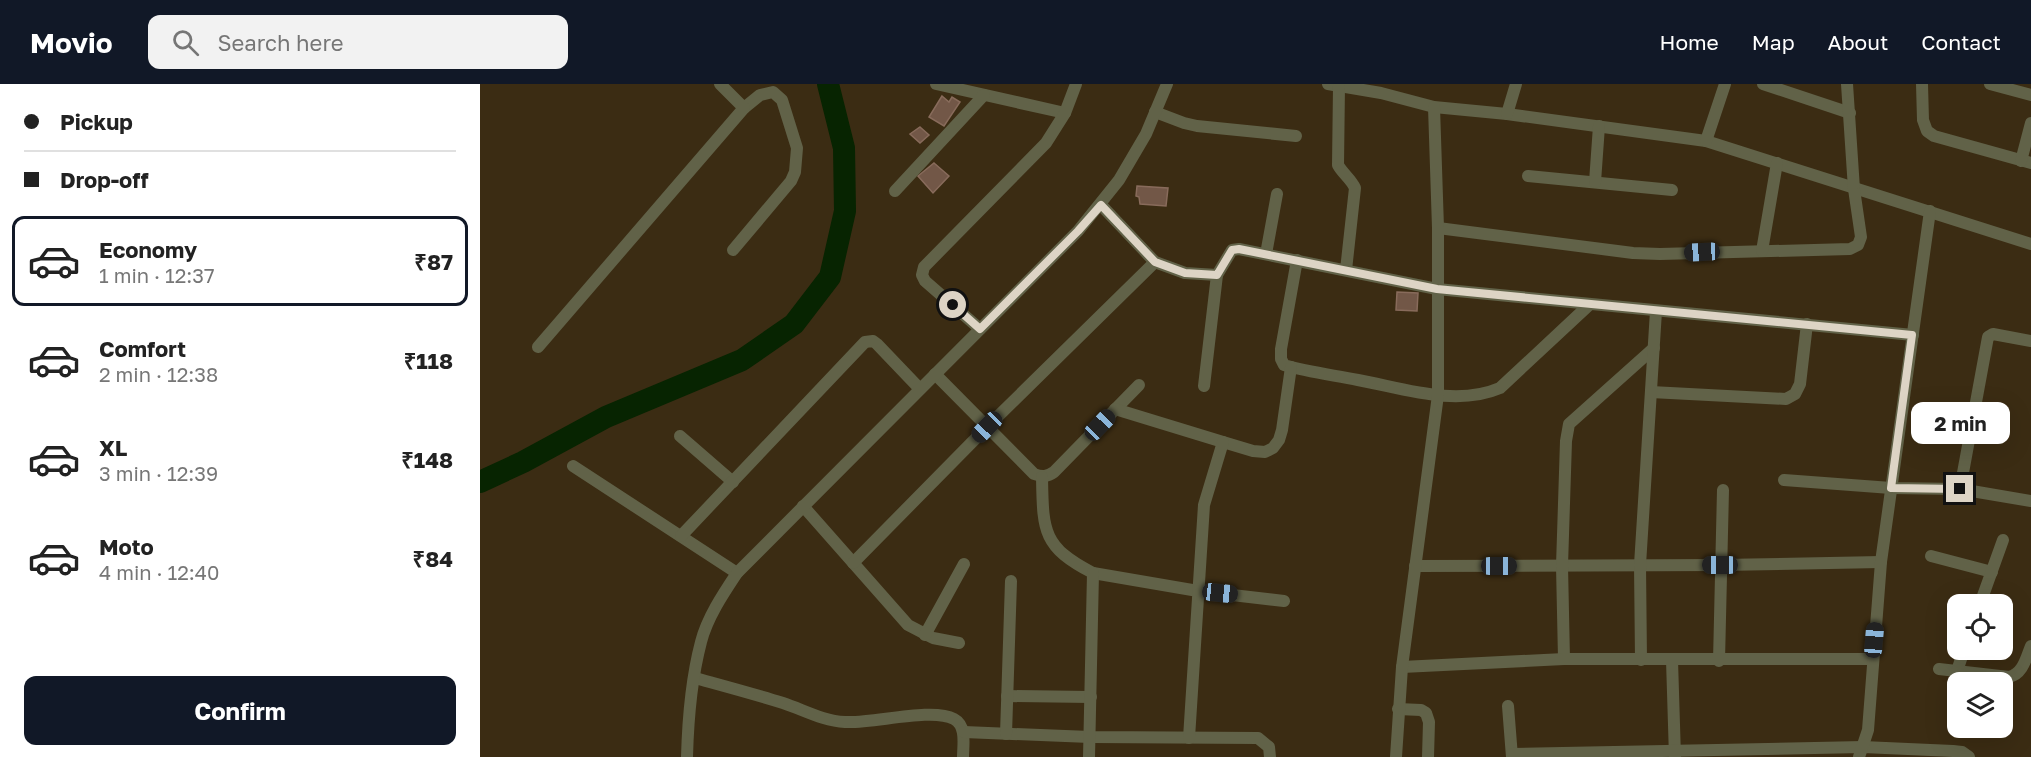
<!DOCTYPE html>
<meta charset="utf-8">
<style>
body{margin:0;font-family:"Golos Text",sans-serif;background:#f2f2f2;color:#222;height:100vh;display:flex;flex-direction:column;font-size:22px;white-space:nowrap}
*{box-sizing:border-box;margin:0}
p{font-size:20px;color:#767676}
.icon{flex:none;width:33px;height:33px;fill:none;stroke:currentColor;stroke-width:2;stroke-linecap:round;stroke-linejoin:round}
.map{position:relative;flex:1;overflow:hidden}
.details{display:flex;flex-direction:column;background:#fff;width:480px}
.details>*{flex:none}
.hud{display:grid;align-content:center;height:132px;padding:0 24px;background:#fff}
.fabs{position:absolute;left:1467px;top:510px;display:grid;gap:12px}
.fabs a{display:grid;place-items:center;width:66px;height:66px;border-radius:12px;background:#fff;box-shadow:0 6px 24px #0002;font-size:30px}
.end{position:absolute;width:27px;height:27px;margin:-14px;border:8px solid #ddd4c5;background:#111;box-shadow:0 0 0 3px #111}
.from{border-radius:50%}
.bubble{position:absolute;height:42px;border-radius:12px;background:#fff;box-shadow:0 6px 24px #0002;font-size:20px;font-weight:700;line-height:42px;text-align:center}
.car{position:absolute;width:18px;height:36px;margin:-18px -9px;border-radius:8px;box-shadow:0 0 4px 2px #0007;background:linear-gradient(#222 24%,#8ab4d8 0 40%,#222 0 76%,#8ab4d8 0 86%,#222 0)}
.hud b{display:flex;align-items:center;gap:21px;height:57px;font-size:22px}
.hud b+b{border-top:2px solid #e0e0e0}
.hud i{width:15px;height:15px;background:#222}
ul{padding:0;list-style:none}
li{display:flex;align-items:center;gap:18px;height:90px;margin:0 12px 9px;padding:0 12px;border:3px solid transparent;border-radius:12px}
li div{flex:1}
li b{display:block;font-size:22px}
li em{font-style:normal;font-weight:700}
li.current{border-color:#111827}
li>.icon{width:54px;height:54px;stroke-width:1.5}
.button{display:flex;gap:12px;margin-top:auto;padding:12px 24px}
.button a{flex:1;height:69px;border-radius:12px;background:#111827;color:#fff;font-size:24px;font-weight:700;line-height:69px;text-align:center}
header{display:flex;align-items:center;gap:36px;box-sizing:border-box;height:84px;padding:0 30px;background:#111827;color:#fff}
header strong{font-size:28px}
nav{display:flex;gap:33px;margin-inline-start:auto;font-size:21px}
.search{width:420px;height:54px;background:#f2f2f2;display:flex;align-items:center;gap:15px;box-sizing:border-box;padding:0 21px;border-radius:12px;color:#767676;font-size:22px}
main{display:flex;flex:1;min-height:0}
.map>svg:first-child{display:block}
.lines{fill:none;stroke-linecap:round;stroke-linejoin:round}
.river{stroke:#072401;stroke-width:22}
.building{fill:#725747;stroke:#886b5b;stroke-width:1.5}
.minor{stroke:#616248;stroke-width:12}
.route{stroke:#ddd4c5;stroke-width:8}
</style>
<header>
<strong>Movio</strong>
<div class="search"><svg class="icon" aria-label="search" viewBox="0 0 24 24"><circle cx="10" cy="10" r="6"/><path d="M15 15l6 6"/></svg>Search here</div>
<nav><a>Home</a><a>Map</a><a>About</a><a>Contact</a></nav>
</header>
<main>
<section class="details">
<div class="hud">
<b><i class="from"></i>Pickup</b>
<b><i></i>Drop-off</b>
</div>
<ul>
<li class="current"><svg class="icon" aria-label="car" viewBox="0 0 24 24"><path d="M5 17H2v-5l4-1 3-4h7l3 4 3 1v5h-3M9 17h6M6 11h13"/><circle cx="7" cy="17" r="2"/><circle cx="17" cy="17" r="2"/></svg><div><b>Economy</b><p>1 min · 12:37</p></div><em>₹87</em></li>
<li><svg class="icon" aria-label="car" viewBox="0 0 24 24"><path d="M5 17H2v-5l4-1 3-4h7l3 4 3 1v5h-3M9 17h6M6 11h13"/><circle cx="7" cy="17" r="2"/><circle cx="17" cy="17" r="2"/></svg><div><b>Comfort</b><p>2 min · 12:38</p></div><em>₹118</em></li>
<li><svg class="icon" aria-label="car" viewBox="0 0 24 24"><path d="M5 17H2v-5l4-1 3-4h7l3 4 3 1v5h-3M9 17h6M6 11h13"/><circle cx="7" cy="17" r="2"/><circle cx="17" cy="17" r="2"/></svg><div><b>XL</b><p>3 min · 12:39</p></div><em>₹148</em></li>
<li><svg class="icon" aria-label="car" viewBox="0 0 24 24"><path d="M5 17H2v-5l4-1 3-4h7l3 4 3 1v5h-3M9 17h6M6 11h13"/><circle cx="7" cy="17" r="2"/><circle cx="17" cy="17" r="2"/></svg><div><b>Moto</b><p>4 min · 12:40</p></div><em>₹84</em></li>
</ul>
<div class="button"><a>Confirm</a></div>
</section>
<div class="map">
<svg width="1551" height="673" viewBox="0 0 1551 673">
<rect width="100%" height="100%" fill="#3b2c13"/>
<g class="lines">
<!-- river -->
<path class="river" d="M0 398 43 378 126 333 262 276 314 240 350 193 365 127 364 64 348 0"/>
</g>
<!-- building -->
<g class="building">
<path d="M462 12 469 18 472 13 480 18 464 42 449 33Z"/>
<path d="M440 43 449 51 440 59 430 50Z"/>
<path d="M454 79 469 92 453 109 438 92Z"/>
<path d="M657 102 688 104 686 122 660 120 659 113 656 112Z"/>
<path d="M917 208 938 209 937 227 916 226Z"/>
</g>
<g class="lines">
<!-- minor -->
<g class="minor">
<path d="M456 0 585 29"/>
<path d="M848 0 901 9 954 23 1027 30 1226 57 1551 160"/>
<path d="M1283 0 1370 29"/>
<path d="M1442 0 1443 36 1447 47 1454 52 1551 79"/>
<path d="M1510 0 1551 11"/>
<path d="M859 2 858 81C863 90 871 95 875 104L866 186"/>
<path d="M675 28 704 39 717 42 816 52"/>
<path d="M1027 30 1036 0"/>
<path d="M1226 57 1245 0"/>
<path d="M1541 77 1551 39"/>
<path d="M1048 92 1192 106"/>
<path d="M1115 98 1119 42"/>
<path d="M415 107 504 11"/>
<path d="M621 121 675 178 705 189 737 191"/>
<path d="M958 144 1153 169 1180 170 1370 165 1378 161 1381 153 1374 105 1367 0"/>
<path d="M253 166 311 97 315 88 317 64 302 16 293 8 280 11 264 24"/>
<path d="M1282 167 1297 79"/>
<path d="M786 170 797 110"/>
<path d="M817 176 801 265V275L804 281C828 288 853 291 878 296 922 304 976 323 1020 304L1109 221"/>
<path d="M500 245 445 197 442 191 444 183 566 59 585 29 596 0"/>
<path d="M58 263 264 24 240 0"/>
<path d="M455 290 554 390C562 393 567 393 574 388L659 301"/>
<path d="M724 302 737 191 752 166 759 165 957 205 1433 251"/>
<path d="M1171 308 1306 315 1315 310 1320 300 1327 240"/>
<path d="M635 325 743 358 773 367 785 368 793 364 799 356 802 346 811 283"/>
<path d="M200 352 253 398"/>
<path d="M93 382 257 489"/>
<path d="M562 393C563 446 562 463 613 489L718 507 804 517"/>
<path d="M1304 396 1411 404 1480 405 1551 417"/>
<path d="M1480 405 1508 253 1513 250 1551 257"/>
<path d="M323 422 428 541 453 554 479 559"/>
<path d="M201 452 385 258 393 257 397 260 440 305"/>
<path d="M1451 472 1512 488"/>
<path d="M373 479 507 343 675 178"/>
<path d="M935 482 1240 481 1401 478"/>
<path d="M1500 520 1523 456"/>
<path d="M445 551 484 480"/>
<path d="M1084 575 1082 482 1086 357 1089 340 1174 264"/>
<path d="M1161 576 1160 481 1176 227"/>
<path d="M1192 576 1195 673"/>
<path d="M1239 577 1243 406"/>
<path d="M922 583 1084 575H1393"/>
<path d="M1459 585 1529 593C1543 590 1546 574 1551 562"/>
<path d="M1477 587 1484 566"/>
<path d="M215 594C244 602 274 610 303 619 324 626 343 637 365 638 392 640 452 623 474 635 487 642 483 661 483 673"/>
<path d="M527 612 611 613"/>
<path d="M1028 622 1032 673"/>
<path d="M918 625 941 626 946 629 949 638 948 673"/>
<path d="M484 648 610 653 778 654 789 663 790 673"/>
<path d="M526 650 531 497"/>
<path d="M709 654 724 421 743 358"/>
<path d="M1032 670 1383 663 1473 667 1482 668 1489 673"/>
<path d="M207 673C208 635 211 596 221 558 227 534 243 510 257 489L598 147 639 96 666 50 687 0"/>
<path d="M609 673 613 489"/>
<path d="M916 673 922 583 958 311V144L954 23"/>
<path d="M1379 673 1388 646 1401 478 1450 127"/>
</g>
</g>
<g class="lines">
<!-- route -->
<path class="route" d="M473 221 500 245 598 147 621 121 675 178 705 189 737 191 752 166 759 165 957 205 1432 251 1411 404 1480 405"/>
</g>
</svg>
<div class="fabs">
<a><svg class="icon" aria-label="locate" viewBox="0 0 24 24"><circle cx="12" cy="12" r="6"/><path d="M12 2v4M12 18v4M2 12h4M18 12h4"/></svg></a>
<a><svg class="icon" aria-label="layers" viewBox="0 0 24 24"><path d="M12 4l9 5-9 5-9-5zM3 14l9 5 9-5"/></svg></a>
</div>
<i class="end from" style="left:473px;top:221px"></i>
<i class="end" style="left:1480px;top:405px"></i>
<div class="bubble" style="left:1431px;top:318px;width:99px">2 min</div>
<i class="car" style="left:1222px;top:168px;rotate:267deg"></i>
<i class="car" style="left:620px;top:341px;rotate:44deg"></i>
<i class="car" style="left:507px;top:343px;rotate:224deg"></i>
<i class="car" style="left:1240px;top:481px;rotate:270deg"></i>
<i class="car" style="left:1019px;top:482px;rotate:90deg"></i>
<i class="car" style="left:740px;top:509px;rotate:96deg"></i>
<i class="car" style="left:1394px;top:556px;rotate:5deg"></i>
</div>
</main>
